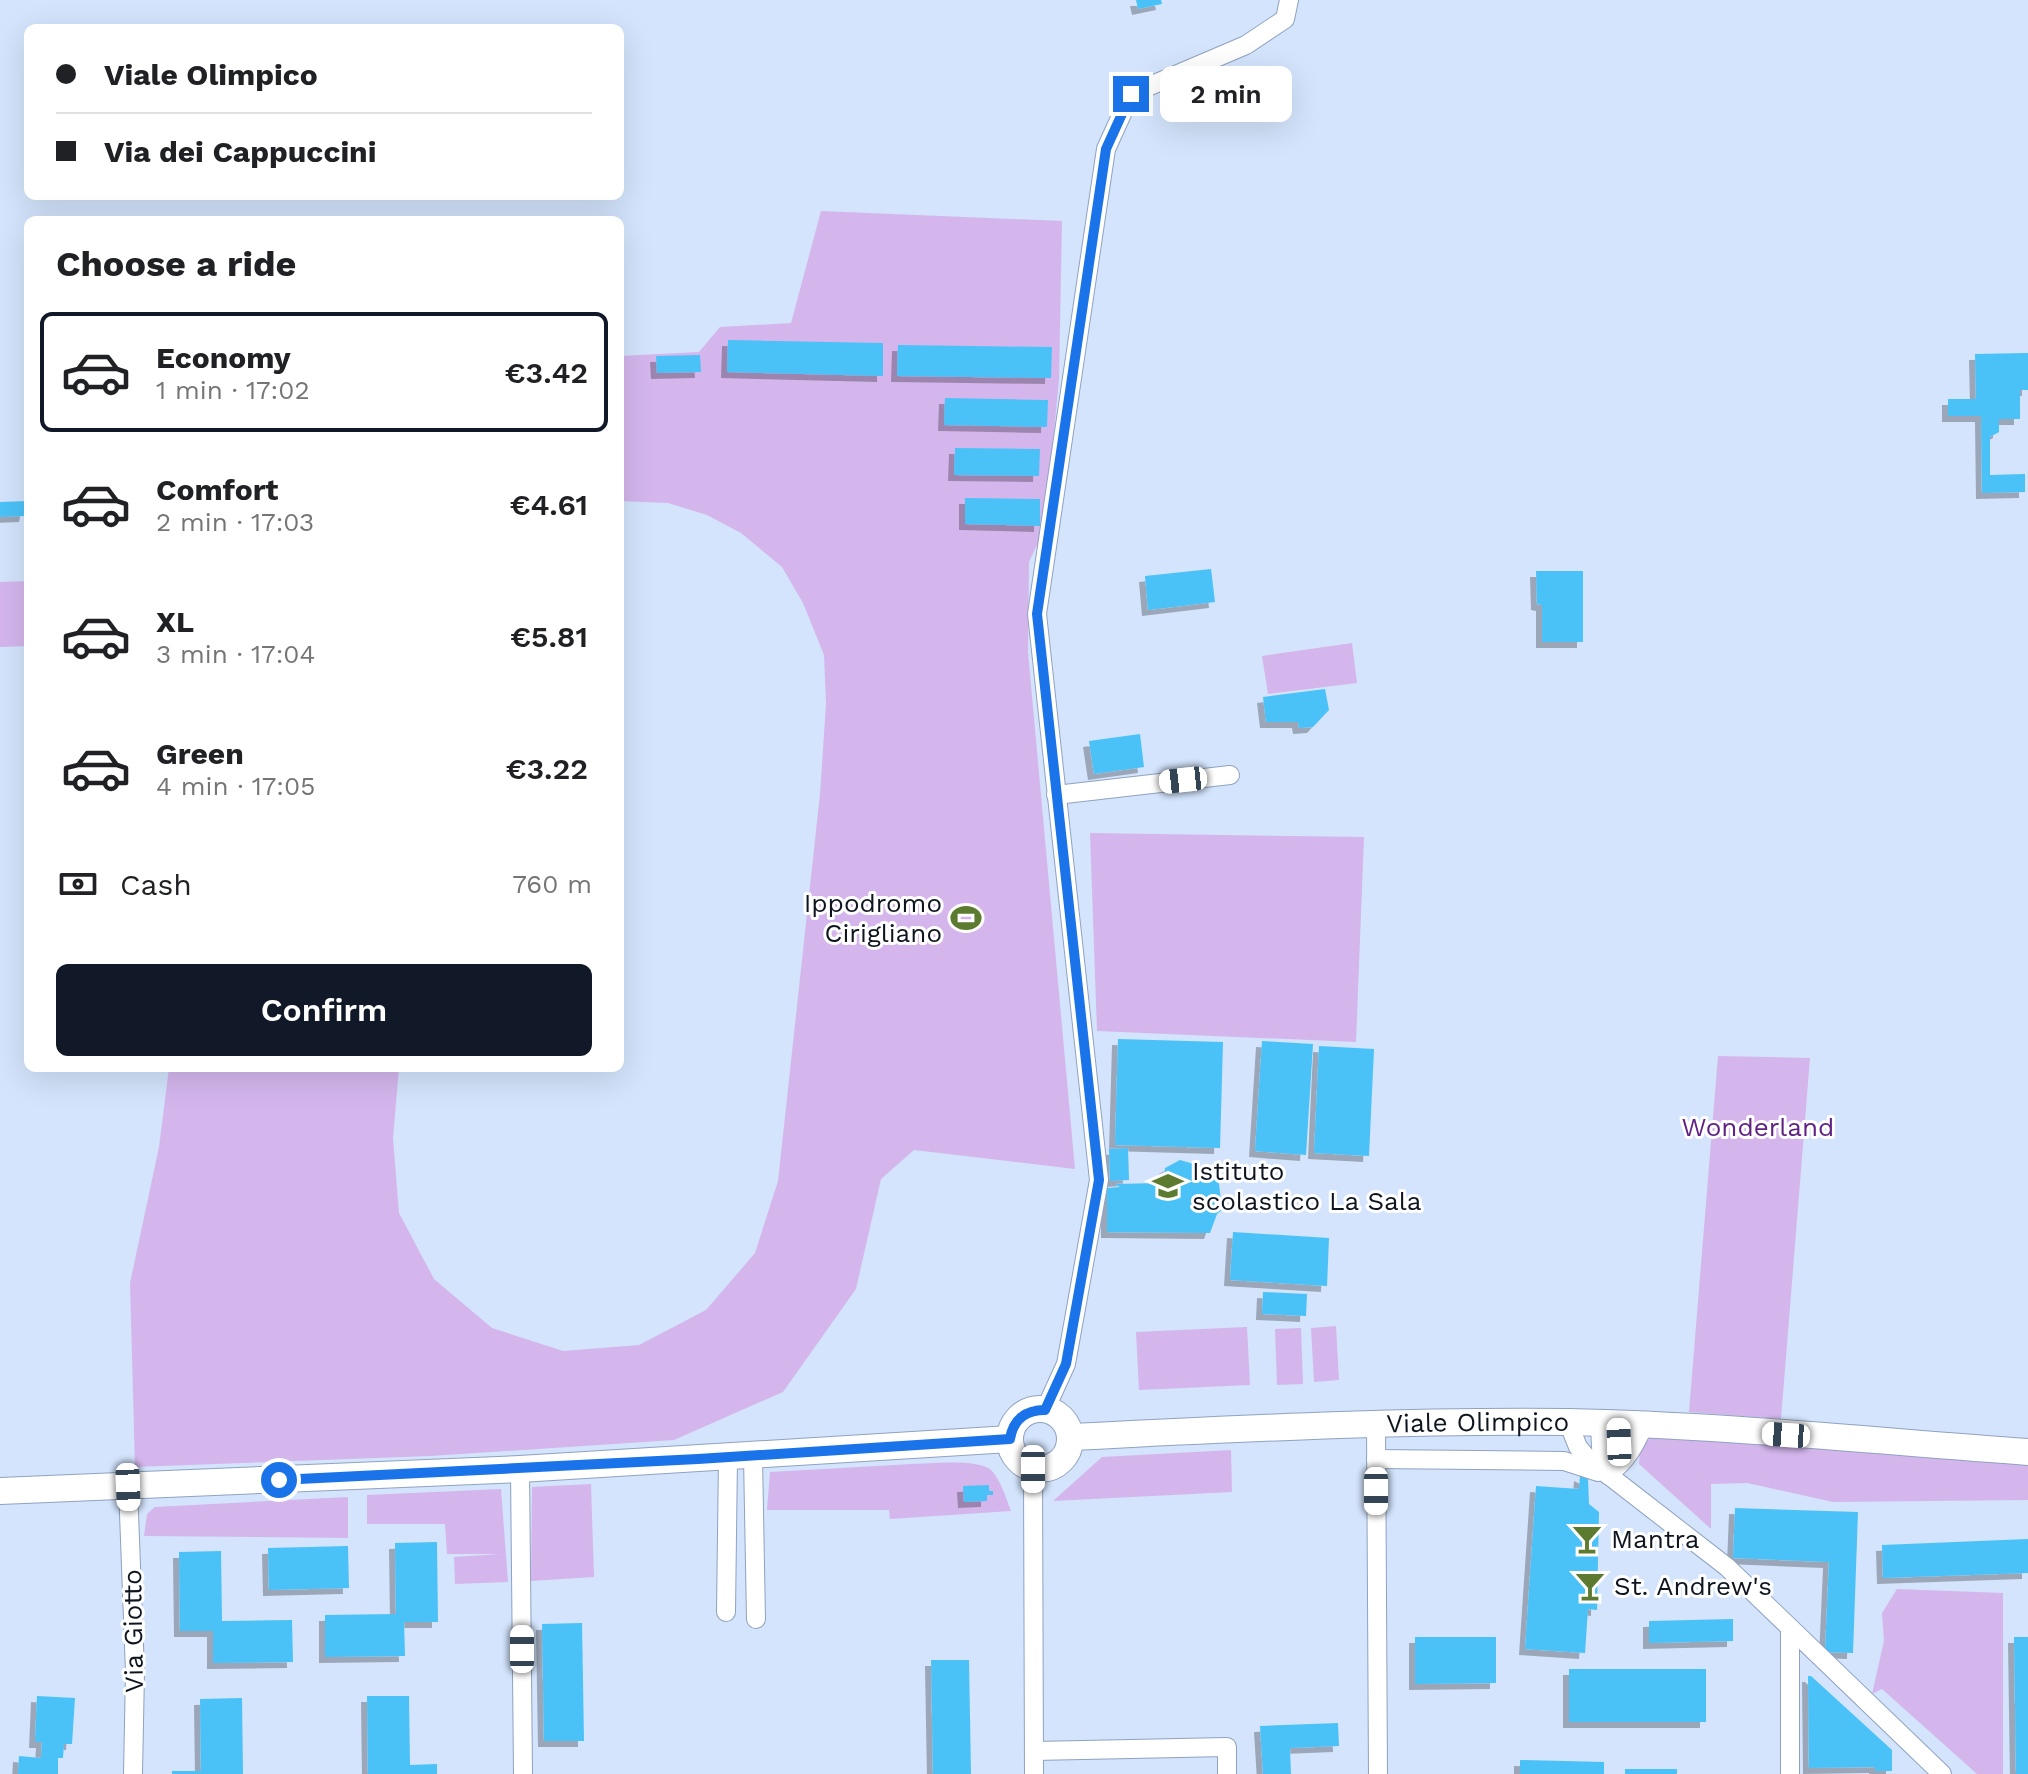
<!DOCTYPE html>
<meta charset="utf-8">
<style>
body{margin:0;font-family:"Work Sans",sans-serif;background:#f2f2f2;color:#202124;height:100vh;display:flex;flex-direction:column;font-size:30px;white-space:nowrap}
*{box-sizing:border-box;margin:0}
p{font-size:26px;color:#757577}
.icon{flex:none;width:44px;height:44px;fill:none;stroke:currentColor;stroke-width:2;stroke-linecap:round;stroke-linejoin:round}
.map{position:relative;flex:1;overflow:hidden}
.sheet{position:absolute;left:24px;top:216px;width:600px;height:856px;display:flex;flex-direction:column;background:#fff;border-radius:12px;box-shadow:0 8px 32px #0002}
.sheet>*{flex:none}
.guide{position:absolute;left:24px;top:24px;width:600px;height:176px;border-radius:12px;box-shadow:0 8px 32px #0002;display:grid;align-content:center;height:176px;padding:0 32px;background:#fff}
.end{position:absolute;width:36px;height:36px;margin:-18px;border:10px solid #1a73e8;background:#fff;box-shadow:0 0 0 4px #fff}
.from{border-radius:50%}
.bubble{position:absolute;height:56px;border-radius:12px;background:#fff;box-shadow:0 8px 32px #0002;font-size:26px;font-weight:600;line-height:56px;text-align:center}
.car{position:absolute;width:24px;height:48px;margin:-24px -12px;border-radius:10px;box-shadow:0 0 6px 2px #0007;background:linear-gradient(#fff 24%,#345 0 40%,#fff 0 76%,#345 0 86%,#fff 0)}
.guide b{display:flex;align-items:center;gap:28px;height:76px;font-size:30px}
.guide b+b{border-top:2px solid #e0e0e0}
.guide i{width:20px;height:20px;background:#202124}
ul{padding:0;list-style:none}
li{display:flex;align-items:center;gap:24px;height:120px;margin:0 16px 12px;padding:0 16px;border:4px solid transparent;border-radius:12px}
li div{flex:1}
li b{display:block;font-size:30px}
li em{font-style:normal;font-weight:600}
li.current{border-color:#111827}
li>.icon{width:72px;height:72px;stroke-width:1.5}
h2{padding:0 32px;font-size:36px;line-height:96px}
.pay{display:flex;align-items:center;gap:20px;height:88px;padding:0 32px;font-size:30px}
.pay p{margin-inline-start:auto}
.button{display:flex;gap:16px;margin-top:auto;padding:16px 32px}
.button a{flex:1;height:92px;border-radius:12px;background:#111827;color:#fff;font-size:32px;font-weight:600;line-height:92px;text-align:center}
.map>svg:first-child{display:block}
.green{fill:#d4b6ed}
.building{fill:#4bc2f7;filter:url(#shadow)}
.lines{fill:none;stroke-linecap:round;stroke-linejoin:round}
.street-casing{stroke:#8fa2bf;stroke-width:20}
.secondary-casing{stroke:#8fa2bf;stroke-width:28}
.street{stroke:#fff;stroke-width:18}
.secondary{stroke:#fff;stroke-width:26}
.route{stroke:#1a73e8;stroke-width:10}
.labels{text-anchor:middle;dominant-baseline:central;stroke-width:6;stroke-linejoin:round;paint-order:stroke}
.poi-label{font-size:26px;fill:#0e151f;stroke:#fff;text-anchor:start}
.park-label{font-size:26px;fill:#5f2184;stroke:#fff}
.street-label{font-size:26px;fill:#0e151f;stroke:#fff}
</style>
<div class="map">
<svg width="2028" height="1774" viewBox="0 0 2028 1774">
<defs>
<filter id="shadow"><feDropShadow dx="-6" dy="6" stdDeviation="0" flood-color="#0004"/></filter>
</defs>
<rect width="100%" height="100%" fill="#d3e4fc"/>
<!-- green -->
<g class="green">
<path d="M821 211 1062 221 1059 379 1045 528 1029 562 1028 652 1075 1169 914 1150 881 1179 856 1289 783 1392 674 1440 430 1456 135 1467 130 1283 159 1147 169 1068H399L393 1138 399 1213 434 1279 492 1328 563 1351 639 1345 706 1310 755 1253 778 1181 820 794 826 704 824 655 803 603 782 567 741 533 707 515 668 503 620 501V356L699 352 720 327 791 323Z"/>
<path d="M28 581V646L0 647V582Z"/>
<path d="M1352 643 1357 683 1268 694 1262 656Z"/>
<path d="M1090 833 1364 837 1356 1042 1097 1031Z"/>
<path d="M1718 1056 1810 1058 1781 1419 1689 1412Z"/>
<path d="M1336 1326 1339 1380 1314 1382 1311 1328Z"/>
<path d="M1247 1327 1250 1385 1139 1390 1136 1332Z"/>
<path d="M1301 1328 1303 1384 1277 1385 1275 1329Z"/>
<path d="M1652 1436 2028 1463V1500L1833 1502 1747 1483 1711 1484V1529L1639 1464 1640 1450Z"/>
<path d="M1231 1450 1232 1492 1053 1501 1102 1457Z"/>
<path d="M912 1464C930 1464 979 1458 992 1471 1001 1481 1006 1498 1011 1511L890 1519 889 1510H767L770 1472Z"/>
<path d="M591 1484 594 1577 531 1581 532 1487Z"/>
<path d="M501 1489 508 1582 455 1584 454 1557 500 1554H447L445 1524H367V1495Z"/>
<path d="M348 1497V1538L144 1536 147 1514 155 1507Z"/>
<path d="M1897 1589 2003 1593V1774H1977L1882 1689 1872 1694 1884 1641 1882 1613Z"/>
</g>
<!-- building -->
<g class="building">
<path d="M1136 0H1161L1162 4 1138 9Z"/>
<path d="M728 340 883 343V376L727 372Z"/>
<path d="M898 345 1052 347 1051 378 897 376Z"/>
<path d="M2028 353V390H2020V419H1999V432L1990 437V475L2025 474V492L1982 493 1981 416H1948V399H1976L1975 354Z"/>
<path d="M700 355 701 372 657 373 656 356Z"/>
<path d="M945 398 1048 400 1047 427 944 425Z"/>
<path d="M955 448 1040 449 1039 476 954 475Z"/>
<path d="M965 498 1040 499V526L965 524Z"/>
<path d="M28 501 25 516 0 517V502Z"/>
<path d="M1211 569 1215 602 1148 610 1145 576Z"/>
<path d="M1536 571H1583V642H1542V605L1537 604Z"/>
<path d="M1325 689 1329 710 1313 727 1299 728 1298 722H1266L1263 697Z"/>
<path d="M1140 734 1144 767 1094 774 1089 741Z"/>
<path d="M1118 1039 1223 1042 1220 1148 1115 1145Z"/>
<path d="M1262 1041 1313 1044 1306 1155 1255 1151Z"/>
<path d="M1319 1046 1374 1049 1369 1156 1314 1153Z"/>
<path d="M1128 1148 1129 1180 1110 1181 1109 1149Z"/>
<path d="M1180 1160 1211 1169 1219 1184 1222 1210 1217 1214 1210 1233 1107 1232V1188L1120 1187 1115 1184 1159 1183 1164 1178 1165 1168Z"/>
<path d="M1233 1232 1329 1238 1327 1286 1230 1280Z"/>
<path d="M1263 1292 1307 1294 1306 1316 1262 1314Z"/>
<path d="M1580 1475 1588 1479 1589 1504 1599 1512 1597 1610 1588 1609 1585 1653 1525 1649 1536 1486 1579 1489Z"/>
<path d="M989 1485V1491H993V1495H987V1501L964 1502 963 1486Z"/>
<path d="M1735 1508 1858 1512 1853 1653 1825 1652 1829 1562 1733 1558Z"/>
<path d="M2028 1539V1573L1883 1578 1882 1545Z"/>
<path d="M437 1542 438 1622H404L405 1656 325 1657V1615L396 1614 395 1543Z"/>
<path d="M348 1546 349 1588 269 1590 268 1548Z"/>
<path d="M221 1551 222 1621 292 1620 293 1662 213 1663V1631H180L179 1552Z"/>
<path d="M1733 1619V1641L1649 1643V1621Z"/>
<path d="M582 1623 584 1741H544L542 1624Z"/>
<path d="M1415 1637H1496V1683L1415 1684Z"/>
<path d="M2014 1637H2028V1774H2016Z"/>
<path d="M931 1660H969L971 1774H933Z"/>
<rect x="1569" y="1669" width="137" height="53"/>
<path d="M1808 1676H1811L1892 1750V1771H1875V1767L1809 1768Z"/>
<path d="M37 1696 75 1698 72 1744H64L63 1758H58V1774H18L19 1756 41 1758 42 1742H35Z"/>
<path d="M367 1696H409L410 1765 437 1764V1774H368Z"/>
<path d="M242 1698 243 1774H172V1771H201L200 1699Z"/>
<path d="M1338 1723 1339 1746 1290 1748 1291 1774H1263L1260 1726Z"/>
<path d="M1520 1760 1604 1762V1774H1520Z"/>
<rect x="1625" y="1769" width="52" height="5"/>
</g>
<g class="lines">
<!-- street casing -->
<g class="street-casing">
<g id="street">
<path d="M1056 795 1230 775"/>
<path d="M1045 1410 1066 1364 1099 1180 1037 614 1106 149 1131 94 1246 45 1285 19 1289 0"/>
<path d="M1376 1422 1378 1774"/>
<path d="M1568 1422 1578 1447 1589 1460 1727 1567 1942 1774"/>
<path d="M1600 1423 1601 1448 1608 1475"/>
<path d="M753 1456 756 1619"/>
<path d="M1376 1459 1564 1461 1598 1472"/>
<path d="M520 1469 523 1774"/>
<path d="M1033 1469 1034 1774"/>
<path d="M1610 1469 1619 1448 1618 1424"/>
<path d="M1608 1475C1626 1461 1635 1446 1644 1425"/>
<path d="M128 1487 135 1672 133 1774"/>
<path d="M726 1612 728 1457"/>
<path d="M1034 1751 1227 1747V1774"/>
<path d="M1790 1774V1628"/>
</g>
</g>
<!-- secondary casing -->
<g class="secondary-casing">
<g id="secondary">
<circle cx="1040" cy="1439" r="30"/>
<path id="s1" d="M1070 1437C1236 1429 1401 1420 1568 1422 1721 1425 1875 1441 2028 1452"/>
<path d="M0 1491 520 1469 1010 1439"/>
</g>
</g>
<!-- street -->
<use href="#street" class="street"/>
<!-- secondary -->
<use href="#secondary" class="secondary"/>
</g>
<g class="lines">
<!-- route -->
<path class="route" d="M279 1480 698 1459 1010 1439C1013 1420 1025 1410 1045 1410L1066 1364 1099 1180 1037 614 1106 149 1131 94"/>
</g>
<!-- icons -->
<defs>
<g id="stadium-bare" transform="scale(2.4)"><path d="M0-5a6.5 5 0 1 0 0 10a6.5 5 0 1 0 0-10ZM-3.5-1.8h7v3.6h-7Z" fill="#5c7b30" stroke="#fff" stroke-width="2.5" paint-order="stroke"/></g>
<g id="school-bare" transform="scale(2.4)"><path d="M0-5L7-2L0 1L-7-2ZM-4 1L0 2.5L4 1V4Q0 6-4 4Z" fill="#5c7b30" stroke="#fff" stroke-width="2.5" paint-order="stroke"/></g>
<g id="bar-bare" transform="scale(2.4)"><path d="M-6-5H6L.8 .8V4.5H3.5V6h-7V4.5H-.8V.8Z" fill="#5c7b30" stroke="#fff" stroke-width="2.5" paint-order="stroke"/></g>
</defs>
<g fill-rule="evenodd">
<use href="#stadium-bare" x="966" y="918"/>
<use href="#school-bare" x="1168" y="1186"/>
<use href="#bar-bare" x="1587" y="1539"/>
<use href="#bar-bare" x="1590" y="1586"/>
</g>
<g class="labels">
<!-- poi labels -->
<g class="poi-label">
<text x="942" y="903" text-anchor="end">Ippodromo<tspan x="942" dy="30">Cirigliano</tspan></text>
<text x="1192" y="1171">Istituto<tspan x="1192" dy="30">scolastico La Sala</tspan></text>
<text x="1611" y="1539">Mantra</text>
<text x="1614" y="1586">St. Andrew's</text>
</g>
<!-- park labels -->
<g class="park-label">
<text x="1758" y="1127">Wonderland</text>
</g>
<!-- street labels -->
<g class="street-label">
<text stroke="none"><textPath href="#s1" startOffset="408">Viale Olimpico</textPath></text>
<text transform="translate(133 1631) rotate(-91)">Via Giotto</text>
</g>
</g>
</svg>
<i class="end from" style="left:279px;top:1480px"></i>
<i class="end" style="left:1131px;top:94px"></i>
<div class="bubble" style="left:1160px;top:66px;width:132px">2 min</div>
<i class="car" style="left:1183px;top:780px;rotate:264deg"></i>
<i class="car" style="left:1786px;top:1435px;rotate:274deg"></i>
<i class="car" style="left:1619px;top:1442px;rotate:358deg"></i>
<i class="car" style="left:1033px;top:1469px;rotate:180deg"></i>
<i class="car" style="left:128px;top:1487px;rotate:178deg"></i>
<i class="car" style="left:1376px;top:1491px;rotate:180deg"></i>
<i class="car" style="left:522px;top:1649px;rotate:0deg"></i>
<div class="guide">
<b><i class="from"></i>Viale Olimpico</b>
<b><i></i>Via dei Cappuccini</b>
</div>
<section class="sheet">
<h2>Choose a ride</h2>
<ul>
<li class="current"><svg class="icon" aria-label="car" viewBox="0 0 24 24"><path d="M5 17H2v-5l4-1 3-4h7l3 4 3 1v5h-3M9 17h6M6 11h13"/><circle cx="7" cy="17" r="2"/><circle cx="17" cy="17" r="2"/></svg><div><b>Economy</b><p>1 min · 17:02</p></div><em>€3.42</em></li>
<li><svg class="icon" aria-label="car" viewBox="0 0 24 24"><path d="M5 17H2v-5l4-1 3-4h7l3 4 3 1v5h-3M9 17h6M6 11h13"/><circle cx="7" cy="17" r="2"/><circle cx="17" cy="17" r="2"/></svg><div><b>Comfort</b><p>2 min · 17:03</p></div><em>€4.61</em></li>
<li><svg class="icon" aria-label="car" viewBox="0 0 24 24"><path d="M5 17H2v-5l4-1 3-4h7l3 4 3 1v5h-3M9 17h6M6 11h13"/><circle cx="7" cy="17" r="2"/><circle cx="17" cy="17" r="2"/></svg><div><b>XL</b><p>3 min · 17:04</p></div><em>€5.81</em></li>
<li><svg class="icon" aria-label="car" viewBox="0 0 24 24"><path d="M5 17H2v-5l4-1 3-4h7l3 4 3 1v5h-3M9 17h6M6 11h13"/><circle cx="7" cy="17" r="2"/><circle cx="17" cy="17" r="2"/></svg><div><b>Green</b><p>4 min · 17:05</p></div><em>€3.22</em></li>
</ul>
<div class="pay"><svg class="icon" aria-label="cash" viewBox="0 0 24 24"><path d="M3 7h18v10H3z"/><circle cx="12" cy="12" r="2"/></svg>Cash<p>760 m</p></div>
<div class="button"><a>Confirm</a></div>
</section>
</div>
